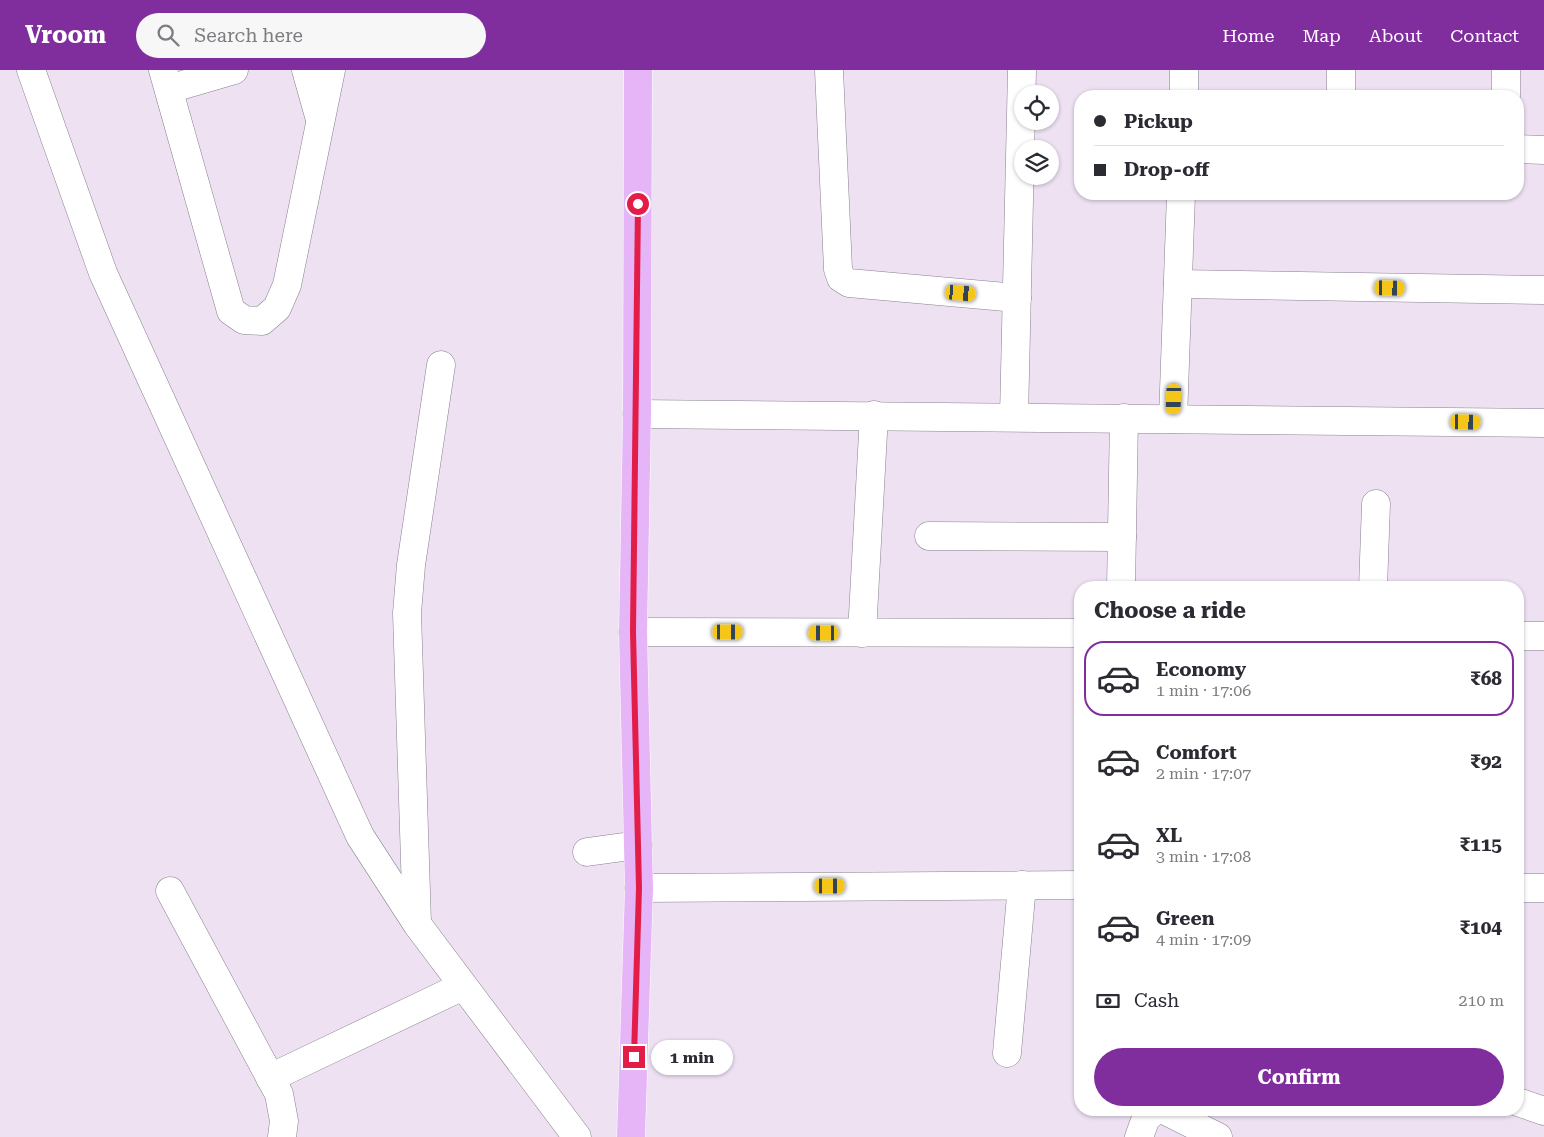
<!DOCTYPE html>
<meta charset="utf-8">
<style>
body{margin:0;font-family:"Roboto Serif",serif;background:#f7f7f7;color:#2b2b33;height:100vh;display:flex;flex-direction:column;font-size:19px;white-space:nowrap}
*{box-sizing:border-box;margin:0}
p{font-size:16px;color:#7c7c81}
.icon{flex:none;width:28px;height:28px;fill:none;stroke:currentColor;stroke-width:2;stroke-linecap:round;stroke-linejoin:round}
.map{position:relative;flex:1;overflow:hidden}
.details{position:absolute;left:1074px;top:511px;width:450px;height:535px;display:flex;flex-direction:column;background:#fff;border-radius:20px;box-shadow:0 1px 4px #0004}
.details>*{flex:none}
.hud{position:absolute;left:1074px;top:20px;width:450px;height:110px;border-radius:20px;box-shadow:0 1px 4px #0004;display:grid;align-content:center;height:110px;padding:0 20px;background:#fff}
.fabs{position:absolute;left:1014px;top:15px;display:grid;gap:10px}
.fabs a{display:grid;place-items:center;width:45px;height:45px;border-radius:50%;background:#fff;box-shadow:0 1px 4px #0004;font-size:25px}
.end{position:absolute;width:22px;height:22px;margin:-11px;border:6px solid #e11d48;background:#fff;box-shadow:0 0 0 2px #fff}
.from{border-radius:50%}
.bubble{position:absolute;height:35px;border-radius:18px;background:#fff;box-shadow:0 1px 4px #0004;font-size:16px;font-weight:700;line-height:35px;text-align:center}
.car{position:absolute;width:15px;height:30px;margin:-15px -8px;border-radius:6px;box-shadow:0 0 4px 1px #0007;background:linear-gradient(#f5c518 24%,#345 0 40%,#f5c518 0 76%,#345 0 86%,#f5c518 0)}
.hud b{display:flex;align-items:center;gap:18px;height:48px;font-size:19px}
.hud b+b{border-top:1px solid #e1e1e2}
.hud i{width:12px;height:12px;background:#2b2b33}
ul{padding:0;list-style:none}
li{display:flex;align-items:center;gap:15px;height:75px;margin:0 10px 8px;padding:0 10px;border:2px solid transparent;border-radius:20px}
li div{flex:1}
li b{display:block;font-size:19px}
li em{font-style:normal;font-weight:700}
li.active{border-color:#802e9d}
li>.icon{width:45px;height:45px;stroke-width:1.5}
h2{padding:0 20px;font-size:22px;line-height:60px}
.pay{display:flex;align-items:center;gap:12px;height:55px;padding:0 20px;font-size:19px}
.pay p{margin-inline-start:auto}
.cta{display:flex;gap:10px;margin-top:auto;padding:10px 20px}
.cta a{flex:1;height:58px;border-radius:30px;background:#802e9d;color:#fff;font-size:20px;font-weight:700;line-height:58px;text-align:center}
header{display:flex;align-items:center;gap:30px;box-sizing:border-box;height:70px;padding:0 25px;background:#802e9d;color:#fff}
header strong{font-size:24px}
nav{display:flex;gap:28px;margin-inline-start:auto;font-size:18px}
.search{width:350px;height:45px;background:#f7f7f7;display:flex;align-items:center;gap:12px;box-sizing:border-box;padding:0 18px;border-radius:28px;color:#7c7c81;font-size:19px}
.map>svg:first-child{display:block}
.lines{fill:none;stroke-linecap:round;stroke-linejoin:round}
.minor-casing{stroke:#8a808f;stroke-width:29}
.major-casing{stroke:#fff;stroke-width:29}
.minor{stroke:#fff;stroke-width:28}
.major{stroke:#e5b5f7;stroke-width:28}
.route{stroke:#e11d48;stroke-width:6}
</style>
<header>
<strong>Vroom</strong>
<div class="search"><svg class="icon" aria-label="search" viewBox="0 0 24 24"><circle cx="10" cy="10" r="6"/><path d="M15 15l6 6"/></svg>Search here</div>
<nav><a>Home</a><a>Map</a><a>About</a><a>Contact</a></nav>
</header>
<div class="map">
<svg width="1544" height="1067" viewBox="0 0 1544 1067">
<rect width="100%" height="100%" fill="#ede1f2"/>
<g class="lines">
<!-- minor casing -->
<g class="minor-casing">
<g id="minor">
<path d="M31 0 103 203 360 766 417 854 577 1067"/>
<path d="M163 0 231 241 244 250 262 251 277 238 287 215 331 0"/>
<path d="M306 0 319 46"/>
<path d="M829 0 838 199 841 208 849 213 1017 228"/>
<path d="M1506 0V26"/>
<path d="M169 19 234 0"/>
<path d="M1184 26V0"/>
<path d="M1341 26V0"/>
<path d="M1518 79 1544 80"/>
<path d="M1178 214 1544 220"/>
<path d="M637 344 1544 353"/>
<path d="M1014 347 1022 0"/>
<path d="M1173 349 1181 124"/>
<path d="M929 466 1122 467"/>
<path d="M1121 518 1124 348"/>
<path d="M1373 518 1376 434"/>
<path d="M633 562 1080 563"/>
<path d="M862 563 874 345"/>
<path d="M1518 566H1544"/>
<path d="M587 782 638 775"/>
<path d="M639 818 1080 815"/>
<path d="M1518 818H1544"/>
<path d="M170 821 279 1024 284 1051 282 1067"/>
<path d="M417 853 407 543 411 495 441 295"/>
<path d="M1007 983 1022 815"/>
<path d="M270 1008 463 916"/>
<path d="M1518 1032 1544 1041"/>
<path d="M1164 1040 1218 1067"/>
<path d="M1139 1067 1146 1048 1156 1040"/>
</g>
</g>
<!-- major casing -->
<g class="major-casing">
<path id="major" d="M631 1067 639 818 633 562 637 344 638 0"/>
</g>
<!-- minor -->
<use href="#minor" class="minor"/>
<!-- major -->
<use href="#major" class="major"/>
</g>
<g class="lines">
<!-- route -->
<path class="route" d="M634 987 639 818 633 562 638 134"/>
</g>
</svg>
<div class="fabs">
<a><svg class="icon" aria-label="locate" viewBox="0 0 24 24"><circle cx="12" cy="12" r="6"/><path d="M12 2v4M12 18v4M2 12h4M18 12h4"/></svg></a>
<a><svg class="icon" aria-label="layers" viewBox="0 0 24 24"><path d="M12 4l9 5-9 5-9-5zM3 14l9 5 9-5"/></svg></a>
</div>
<i class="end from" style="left:638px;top:134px"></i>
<i class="end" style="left:634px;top:987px"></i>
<div class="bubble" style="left:651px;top:970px;width:82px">1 min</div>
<i class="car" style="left:1390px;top:218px;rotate:91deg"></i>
<i class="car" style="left:961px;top:223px;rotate:95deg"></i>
<i class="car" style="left:1174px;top:329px;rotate:182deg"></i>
<i class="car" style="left:1466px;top:352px;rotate:91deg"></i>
<i class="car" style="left:728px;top:562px;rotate:90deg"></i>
<i class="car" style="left:824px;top:563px;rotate:270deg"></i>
<i class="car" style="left:830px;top:816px;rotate:90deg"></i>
<div class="hud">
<b><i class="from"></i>Pickup</b>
<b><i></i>Drop-off</b>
</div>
<section class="details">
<h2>Choose a ride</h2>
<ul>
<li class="active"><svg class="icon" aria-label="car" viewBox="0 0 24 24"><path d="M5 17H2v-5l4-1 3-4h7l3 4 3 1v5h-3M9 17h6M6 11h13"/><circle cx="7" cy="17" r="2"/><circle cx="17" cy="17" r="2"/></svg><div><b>Economy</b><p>1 min · 17:06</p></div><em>₹68</em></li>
<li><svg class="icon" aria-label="car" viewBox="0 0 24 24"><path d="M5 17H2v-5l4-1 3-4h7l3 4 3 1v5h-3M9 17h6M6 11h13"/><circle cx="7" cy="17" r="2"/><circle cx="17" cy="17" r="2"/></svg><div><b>Comfort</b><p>2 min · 17:07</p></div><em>₹92</em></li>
<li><svg class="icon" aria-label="car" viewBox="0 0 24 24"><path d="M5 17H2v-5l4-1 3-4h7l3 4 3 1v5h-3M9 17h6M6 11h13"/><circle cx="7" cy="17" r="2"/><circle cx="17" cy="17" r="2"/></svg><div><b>XL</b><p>3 min · 17:08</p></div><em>₹115</em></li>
<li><svg class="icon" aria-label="car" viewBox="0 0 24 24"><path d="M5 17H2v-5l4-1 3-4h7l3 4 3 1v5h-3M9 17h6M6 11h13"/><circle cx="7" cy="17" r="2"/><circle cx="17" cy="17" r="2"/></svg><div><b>Green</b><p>4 min · 17:09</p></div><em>₹104</em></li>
</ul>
<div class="pay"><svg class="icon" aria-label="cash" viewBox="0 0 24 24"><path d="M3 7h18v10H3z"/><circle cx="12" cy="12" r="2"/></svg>Cash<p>210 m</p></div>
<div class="cta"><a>Confirm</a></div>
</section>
</div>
